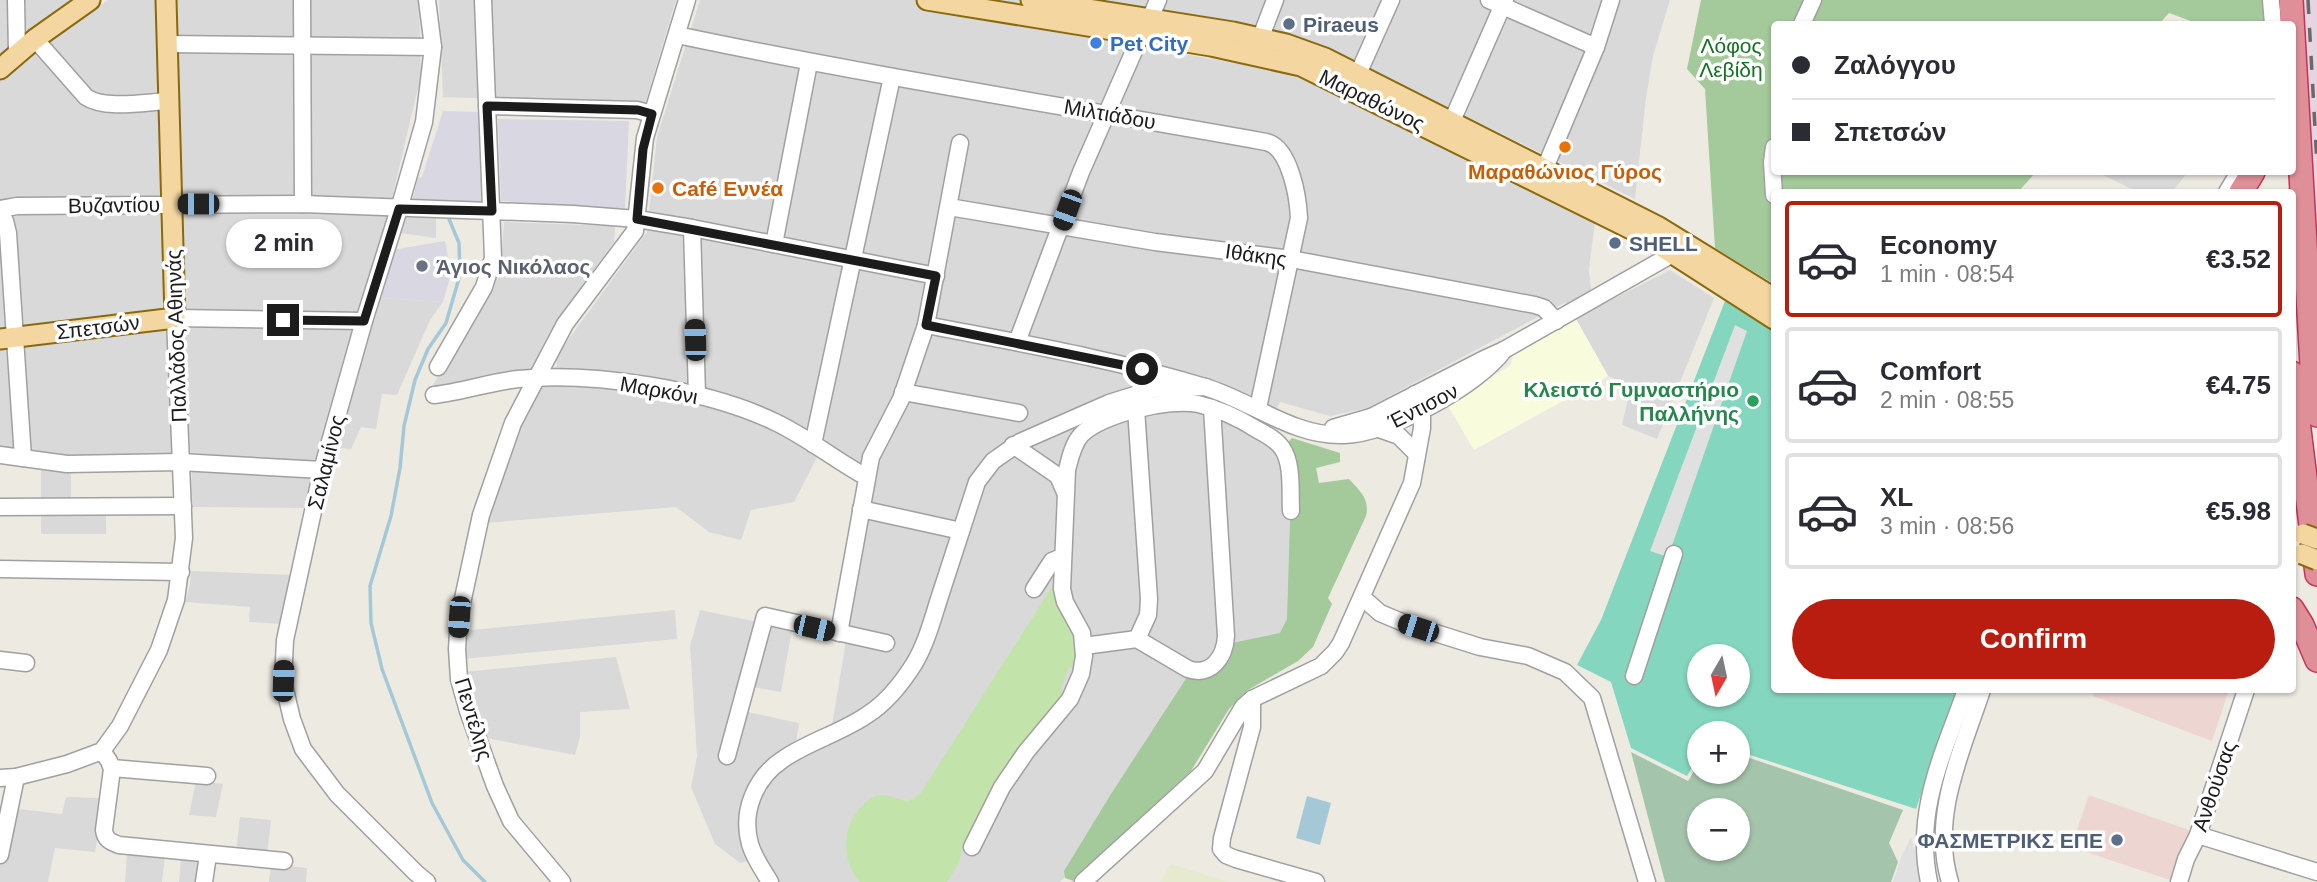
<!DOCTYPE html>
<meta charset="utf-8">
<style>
body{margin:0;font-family:Helvetica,sans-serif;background:#f2f2f3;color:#2b2b33;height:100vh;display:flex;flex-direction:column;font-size:26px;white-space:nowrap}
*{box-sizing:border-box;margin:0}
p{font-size:23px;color:#7c7c81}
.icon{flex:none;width:38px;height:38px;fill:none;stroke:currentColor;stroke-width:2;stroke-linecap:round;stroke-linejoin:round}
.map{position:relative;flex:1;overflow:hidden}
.details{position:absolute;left:1771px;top:189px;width:525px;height:504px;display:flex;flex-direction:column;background:#fff;border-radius:7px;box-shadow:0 2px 5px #0004}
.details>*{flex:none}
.banner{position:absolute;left:1771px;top:21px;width:525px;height:154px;border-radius:7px;box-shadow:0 2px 5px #0004;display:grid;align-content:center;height:154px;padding:0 21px;background:#fff}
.needle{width:46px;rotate:189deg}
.buttons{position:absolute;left:1687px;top:644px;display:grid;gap:14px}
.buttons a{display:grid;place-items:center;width:63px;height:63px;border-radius:50%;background:#fff;box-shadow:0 2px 5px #0004;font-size:35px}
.end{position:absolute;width:32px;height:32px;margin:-16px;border:9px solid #1c1c1c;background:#fff;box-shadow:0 0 0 4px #fff}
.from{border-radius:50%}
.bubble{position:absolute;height:49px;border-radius:24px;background:#fff;box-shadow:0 2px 5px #0004;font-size:23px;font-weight:700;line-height:49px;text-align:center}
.car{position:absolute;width:21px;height:42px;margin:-21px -10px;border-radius:9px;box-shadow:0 0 5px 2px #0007;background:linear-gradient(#222 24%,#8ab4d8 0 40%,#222 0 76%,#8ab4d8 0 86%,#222 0)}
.banner b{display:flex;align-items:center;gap:24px;height:66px;font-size:26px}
.banner b+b{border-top:2px solid #e1e1e2}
.banner i{width:18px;height:18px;background:#2b2b33}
ul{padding:12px 0 0;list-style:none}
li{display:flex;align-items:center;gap:21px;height:116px;margin:0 14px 10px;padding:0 7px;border:4px solid #e1e1e2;border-radius:7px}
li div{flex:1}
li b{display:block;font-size:26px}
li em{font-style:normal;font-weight:700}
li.on{border-color:#b91d0f}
li>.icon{width:63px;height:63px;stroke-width:1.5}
.cta{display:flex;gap:14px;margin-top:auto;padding:14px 21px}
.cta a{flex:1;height:80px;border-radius:42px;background:#b91d0f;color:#fff;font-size:28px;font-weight:700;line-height:80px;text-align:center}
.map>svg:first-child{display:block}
.residential{fill:#dad9d9}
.commercial{fill:#edd5d2}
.industrial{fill:#e5d5e1}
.education{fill:#f9fcdc}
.farmland{fill:#e6eace}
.grass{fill:#c2e4ab}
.forest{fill:#a4c99a}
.cemetery{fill:#a5c4ac;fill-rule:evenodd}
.pitch{fill:#85d6be;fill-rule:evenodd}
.parking{fill:#e0e0e0}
.plaza{fill:#d8d7e2}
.water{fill:#a5c8d7}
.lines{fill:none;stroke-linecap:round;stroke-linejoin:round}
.stream{stroke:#a5c8d7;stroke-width:3.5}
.minor-casing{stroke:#a0a0a0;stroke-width:19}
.major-casing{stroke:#89690b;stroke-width:23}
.highway-casing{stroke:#c93158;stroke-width:26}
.minor{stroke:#fff;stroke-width:16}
.major{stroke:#f4d7a0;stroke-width:19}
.highway{stroke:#df8f97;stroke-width:23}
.rail{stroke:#6a6a6a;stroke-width:3.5;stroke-dasharray:14 14;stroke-linecap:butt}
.major-bridge-casing{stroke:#89690b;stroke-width:23;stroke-linecap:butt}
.major-bridge{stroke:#f4d7a0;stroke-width:19}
.route{stroke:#1c1c1c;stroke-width:9}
.service-dot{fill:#5c6f8a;stroke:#fff;stroke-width:2.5}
.shop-dot{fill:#3f7fe0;stroke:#fff;stroke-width:2.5}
.food-dot{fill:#e8710a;stroke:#fff;stroke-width:2.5}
.worship-dot{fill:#6b7280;stroke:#fff;stroke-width:2.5}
.leisure-dot{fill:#2e9e5b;stroke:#fff;stroke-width:2.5}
.labels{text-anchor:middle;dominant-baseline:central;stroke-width:7;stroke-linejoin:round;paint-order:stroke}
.service-label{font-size:21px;font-weight:bold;fill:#4e5e75;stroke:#fff;text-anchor:start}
.shop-label{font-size:21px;font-weight:bold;fill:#366cbe;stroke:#fff;text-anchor:start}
.park-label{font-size:21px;fill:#137123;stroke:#fff}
.street-label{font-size:21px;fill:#1c1c1c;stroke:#fff}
.food-label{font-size:21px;font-weight:bold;fill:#c56008;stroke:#fff}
.worship-label{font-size:21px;font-weight:bold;fill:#5b616d;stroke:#fff;text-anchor:start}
.leisure-label{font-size:21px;font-weight:bold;fill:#27864d;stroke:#fff;text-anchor:end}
</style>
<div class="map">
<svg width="2317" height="882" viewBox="0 0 2317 882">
<rect width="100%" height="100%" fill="#edeae2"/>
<!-- residential -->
<g class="residential">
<path d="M0 0H73L0 54Z"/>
<path d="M108 0H419L421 75 389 211 436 212V238L385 231 365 297 443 302 430 320 397 395 382 394 376 429 361 427 351 449 319 446 307 508 191 507 192 456 71 459V511H106V534H41V452L0 447V77L24 58Z"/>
<path d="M439 0H676L645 104 443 97Z"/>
<path d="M700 0H1039L1030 28 1284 71 1303 77 1595 221 1589 269 1591 291 1601 305 1670 270 1714 298 1657 439 1622 425 1631 386 1608 376 1566 302 1367 408 1330 416 1280 402 1262 438 1284 458 1290 521 1293 628 1060 882H776L761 858 740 863 715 844 691 787 697 756 690 646 700 610 792 629 781 692 741 685 734 709 799 723 796 744 832 725 874 473 824 444 794 502 751 510 741 540 709 532 676 507 485 523 503 463 537 386 556 385 557 355 647 232 657 137Z"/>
<path d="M1089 0H1670L1653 56 1646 98 1635 199 1369 69 1315 45Z"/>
<path d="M2097 172H2188L2172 192H2138Z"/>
<path d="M504 222 615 226 614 242 550 331 530 371 447 385H433L495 282 502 247Z"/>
<path d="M191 571 294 575 283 624 249 622 250 607 185 602 190 585Z"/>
<path d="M675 610 677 639 462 659V631Z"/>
<path d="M616 657 630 709 580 712V737L575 755 486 738 464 672Z"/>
<path d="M196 781 223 784 216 817 189 815Z"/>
<path d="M66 797 104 798 95 852 55 848 48 882H0V807L62 814Z"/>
<path d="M240 817 271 820 267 855 236 853Z"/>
<path d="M127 853 165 856 162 882H125Z"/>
<path d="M181 858 202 860 199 882H179Z"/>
<path d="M271 864 307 868 306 882H269Z"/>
</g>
<!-- commercial -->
<g class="commercial">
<path d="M2095 690H2229L2212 741 2093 696Z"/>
<path d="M2089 795 2189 830 2173 881 2071 847Z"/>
</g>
<!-- industrial -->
<path class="industrial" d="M2301 0H2317V258Z"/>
<!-- education -->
<path class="education" d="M1575 317 1608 376 1474 450 1447 404 1511 365 1513 352Z"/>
<!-- farmland -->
<path class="farmland" d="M1171 864 1229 882H1160Z"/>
<!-- grass -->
<path class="grass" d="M1055 582 1077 628V668L1069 667 1061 689 1067 694 978 814 966 844H963L959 863 947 882H860C841 860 841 827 862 806 867 800 873 796 881 795 889 794 899 800 908 801L920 794Z"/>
<!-- forest -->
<g class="forest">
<path d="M1701 0H2267L2268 24H2199L2169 13 2159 24H1774V172H2036L2018 192H1774V284L1715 248 1705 89 1687 69Z"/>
<path d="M1292 438 1340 453V462L1316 468 1319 483 1349 479C1360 491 1370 499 1366 516L1328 598 1332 604 1313 647 1298 661 1248 690 1229 709 1191 771 1073 881 1065 878 1064 871 1111 794 1189 674 1232 643 1280 633 1287 619 1290 521 1297 512 1290 448 1288 442Z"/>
</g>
<!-- cemetery -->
<path class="cemetery" d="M1631 752 1688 781 1699 763V772H1738V754L1903 810 1889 843 1898 862 1891 882H1665ZM1699 810H1738V849H1699Z"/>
<!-- pitch -->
<path class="pitch" d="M1725 301 1774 327V690H1957L1916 809 1738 751V733H1699V755L1687 776 1631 748 1611 682 1577 665 1601 620ZM1699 656H1738V695H1699Z"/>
<!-- parking -->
<g class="parking">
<path d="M1735 325 1747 331 1668 557 1650 551Z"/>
<path d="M1911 837 1923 882H1893L1902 855Z"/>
</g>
<!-- plaza -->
<g class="plaza">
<path d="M443 111 481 112 484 199 475 205 412 201 418 178 422 177Z"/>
<path d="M498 119 629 121 625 209 501 201Z"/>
<path d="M445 241 451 274 443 302 380 298 392 250Z"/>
</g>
<!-- water -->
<path class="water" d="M1307 796 1331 803 1320 845 1296 838Z"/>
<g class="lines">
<!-- stream -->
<path class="stream" d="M449 219 459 243 460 275 446 323 428 349 415 380 404 426 400 468 391 516 370 586 371 623 382 669 432 803 463 860 485 882"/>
<!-- minor casing -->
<g class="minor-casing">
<g id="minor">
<path d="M16 0 17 53"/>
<path d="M302 0 303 204"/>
<path d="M427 0 433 47 424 122 399 209 364 321 322 470 285 640 283 681 292 719 303 749 337 794 416 873 427 882"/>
<path d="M1489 0 1596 47"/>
<path d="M2271 0 2273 24"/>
<path d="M1150 19 1158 0"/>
<path d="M1802 24 1813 0"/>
<path d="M677 35C872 76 1070 107 1266 142 1290 147 1298 197 1299 218L1258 408"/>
<path d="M35 39 86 97C105 110 146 102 169 101"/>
<path d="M167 44 433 47"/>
<path d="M1257 47 1275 0"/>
<path d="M1358 74 1391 0"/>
<path d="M487 106 637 110 652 114"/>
<path d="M1452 121 1505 0"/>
<path d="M1774 147 1772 162 1774 195"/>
<path d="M1545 168 1596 47 1611 0"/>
<path d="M2227 192 2239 172"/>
<path d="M949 207 1155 242 1291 259 1535 305 1544 308 1556 321"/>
<path d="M0 209 17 206 303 204 573 214 637 219 692 228 936 276"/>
<path d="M0 212 5 221 8 233 23 458"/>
<path d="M692 228 697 395"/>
<path d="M774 244 809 63"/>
<path d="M926 325C1019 343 1114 359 1205 387 1252 401 1293 437 1344 435 1389 434 1478 386 1504 350"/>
<path d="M1017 342 1081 172 1141 35"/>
<path d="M438 367 484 287 493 258 483 0"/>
<path d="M903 392 1019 413"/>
<path d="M434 395C462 392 490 382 518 379 593 372 707 389 775 422 807 437 835 460 866 477"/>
<path d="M1136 409 1149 599 1148 615 1137 639"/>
<path d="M1333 428 1371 417 1484 359 1504 350 1683 248"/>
<path d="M1379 429 1399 436 1417 454"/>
<path d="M813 444 892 77"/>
<path d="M1013 445 1058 476 1065 492"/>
<path d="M0 455 67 464 180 462 322 470"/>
<path d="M0 507 183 506"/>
<path d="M861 509 961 531"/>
<path d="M0 569 181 572"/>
<path d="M1034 589 1052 561 1062 557"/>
<path d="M1362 597 1380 613 1404 623 1480 647 1528 656 1565 672 1592 698 1647 882"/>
<path d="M839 633 871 457 901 399 926 325 960 143"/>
<path d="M1084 646 1137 639 1188 669C1211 677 1225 657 1226 636L1212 408"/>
<path d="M0 660 26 663"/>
<path d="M1634 676 1674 554"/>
<path d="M1252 699V727L1222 838 1221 849 1226 855 1236 859 1316 882"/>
<path d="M102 751 109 761 112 769 104 830C105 840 111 842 119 845L284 861"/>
<path d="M727 756 765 616 886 643"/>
<path d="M112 768 207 776"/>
<path d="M0 778 16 777 67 764 102 751 120 726 159 650 176 600 184 538 175 318 364 321"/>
<path d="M2198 835 2317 872"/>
<path d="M972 847 1002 787 1026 752 1070 699 1081 674 1084 656 1082 633 1065 602 1062 589 1067 470C1070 458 1073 444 1081 435 1101 414 1169 398 1198 404 1220 409 1237 417 1256 429 1265 434 1276 439 1282 448 1293 463 1290 492 1291 511"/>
<path d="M0 855 16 777"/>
<path d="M204 882 208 855"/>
<path d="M562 882 511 821 495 786 468 711 459 679 457 649 459 617 481 515 513 423 565 324 635 231 645 138 687 0"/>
<path d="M770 882C763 870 754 858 750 844 741 812 755 778 782 760 807 742 841 733 867 715 886 703 902 683 914 664 926 644 932 621 939 599 952 560 964 521 977 482L993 461 1020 442 1109 403 1154 389 1206 387"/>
<path d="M1083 882 1205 771 1243 707 1252 699 1321 666 1335 652 1341 643 1412 483 1422 428V416L1415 394"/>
<path d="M1929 882C1914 811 1943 755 1966 690"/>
<path d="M1950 882C1930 817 1962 751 1982 690"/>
<path d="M2179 882 2186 859 2198 835 2246 690"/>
</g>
</g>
<!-- major casing -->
<g class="major-casing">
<g id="major">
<path d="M927 0 1211 46 1301 66 1645 236 1774 319"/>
<path d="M1031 0 1233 32 1286 44 1325 58 1659 227 1774 298"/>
<path d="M0 69 35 39 90 0"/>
<path d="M0 339 175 318 166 0"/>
</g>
</g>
<!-- highway casing -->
<g class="highway-casing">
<g id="highway">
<path d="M2291 0 2312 366 2317 415"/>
<path d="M2241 192 2253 172"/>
<path d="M2292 373 2317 574"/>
<path d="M2292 609 2302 625 2317 660"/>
</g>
</g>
<!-- minor -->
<use href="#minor" class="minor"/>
<!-- major -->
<use href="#major" class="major"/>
<!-- highway -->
<use href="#highway" class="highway"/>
<!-- rail -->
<path class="rail" d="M2308 0 2317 165"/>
<!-- major-bridge casing -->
<g class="major-bridge-casing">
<g id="major-bridge">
<path d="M2303 534 2317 539"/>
<path d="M2302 554 2317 560"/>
</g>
</g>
<!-- major-bridge -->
<use href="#major-bridge" class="major-bridge"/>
</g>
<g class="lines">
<!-- route -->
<path class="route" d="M283 320 364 321 399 209 492 211 487 106 638 110 652 114 643 149 637 219 936 276 926 325 1142 369"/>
</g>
<!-- markers -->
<g class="service-dot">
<circle cx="1289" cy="24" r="7"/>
<circle cx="1615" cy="243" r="7"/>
<circle cx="2117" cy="840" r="7"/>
</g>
<circle class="shop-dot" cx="1096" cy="43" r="7"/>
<g class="food-dot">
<circle cx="1565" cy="147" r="7"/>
<circle cx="658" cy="188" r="7"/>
</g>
<circle class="worship-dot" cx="422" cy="266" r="7"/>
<circle class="leisure-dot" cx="1753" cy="401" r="7"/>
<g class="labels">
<!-- service labels -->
<g class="service-label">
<text x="1303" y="24">Piraeus</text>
<text x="1629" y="243">SHELL</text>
<text x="2103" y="840" text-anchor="end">ΦΑΣΜΕΤΡΙΚΣ ΕΠΕ</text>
</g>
<!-- shop labels -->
<g class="shop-label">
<text x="1110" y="43">Pet City</text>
</g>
<!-- park labels -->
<g class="park-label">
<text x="1731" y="45">Λόφος<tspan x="1731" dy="24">Λεβίδη</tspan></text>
</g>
<!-- street labels -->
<g class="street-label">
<text transform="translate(1372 100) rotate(26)">Μαραθώνος</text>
<text transform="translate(1110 114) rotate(10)">Μιλτιάδου</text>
<text transform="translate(114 205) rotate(-1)">Βυζαντίου</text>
<text transform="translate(1256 255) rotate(8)">Ιθάκης</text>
<text transform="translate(98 327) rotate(-7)">Σπετσών</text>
<text transform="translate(176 336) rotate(-92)">Παλλάδος Αθιηνάς</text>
<text transform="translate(659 390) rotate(10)">Μαρκόνι</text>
<text transform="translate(1423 406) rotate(-27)">Έντισον</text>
<text transform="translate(326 462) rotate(-76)">Σαλαμίνος</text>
<text transform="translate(474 719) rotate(73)">Πεντέλης</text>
<text transform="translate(2214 786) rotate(-71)">Ανθούσας</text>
</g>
<!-- food labels -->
<g class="food-label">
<text x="1565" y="171">Μαραθώνιος Γύρος</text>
<text x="672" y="188" text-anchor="start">Café Εννέα</text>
</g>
<!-- worship labels -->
<g class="worship-label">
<text x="436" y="266">Άγιος Νικόλαος</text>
</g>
<!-- leisure labels -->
<g class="leisure-label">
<text x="1739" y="389">Κλειστό Γυμναστήριο<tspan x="1739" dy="24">Παλλήνης</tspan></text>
</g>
</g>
</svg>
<div class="buttons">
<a><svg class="needle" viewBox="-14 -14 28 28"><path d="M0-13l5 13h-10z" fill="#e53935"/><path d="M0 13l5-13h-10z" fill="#7c7c81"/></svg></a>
<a>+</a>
<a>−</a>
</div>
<i class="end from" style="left:1142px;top:369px"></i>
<i class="end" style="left:283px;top:320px"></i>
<div class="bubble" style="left:226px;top:219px;width:116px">2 min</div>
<i class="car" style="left:198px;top:204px;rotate:270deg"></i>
<i class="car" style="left:1067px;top:210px;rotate:200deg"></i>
<i class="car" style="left:695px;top:340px;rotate:358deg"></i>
<i class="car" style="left:459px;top:617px;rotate:184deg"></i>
<i class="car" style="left:814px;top:628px;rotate:103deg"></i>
<i class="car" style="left:1418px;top:628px;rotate:288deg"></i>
<i class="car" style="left:283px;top:681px;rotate:2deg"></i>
<div class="banner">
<b><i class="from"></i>Ζαλόγγου</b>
<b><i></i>Σπετσών</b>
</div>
<section class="details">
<ul>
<li class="on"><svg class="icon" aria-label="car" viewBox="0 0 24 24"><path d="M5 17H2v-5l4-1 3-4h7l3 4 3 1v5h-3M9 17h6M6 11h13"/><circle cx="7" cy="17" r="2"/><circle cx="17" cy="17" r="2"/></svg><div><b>Economy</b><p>1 min · 08:54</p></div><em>€3.52</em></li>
<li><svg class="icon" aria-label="car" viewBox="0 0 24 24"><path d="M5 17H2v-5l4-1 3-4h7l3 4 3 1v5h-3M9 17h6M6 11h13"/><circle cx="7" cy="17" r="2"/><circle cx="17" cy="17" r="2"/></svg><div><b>Comfort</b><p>2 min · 08:55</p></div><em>€4.75</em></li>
<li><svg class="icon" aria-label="car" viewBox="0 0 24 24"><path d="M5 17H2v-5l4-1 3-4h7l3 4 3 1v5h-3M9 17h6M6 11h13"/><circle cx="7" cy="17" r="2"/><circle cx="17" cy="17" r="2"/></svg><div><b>XL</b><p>3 min · 08:56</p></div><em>€5.98</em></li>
</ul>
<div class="cta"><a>Confirm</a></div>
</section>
</div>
